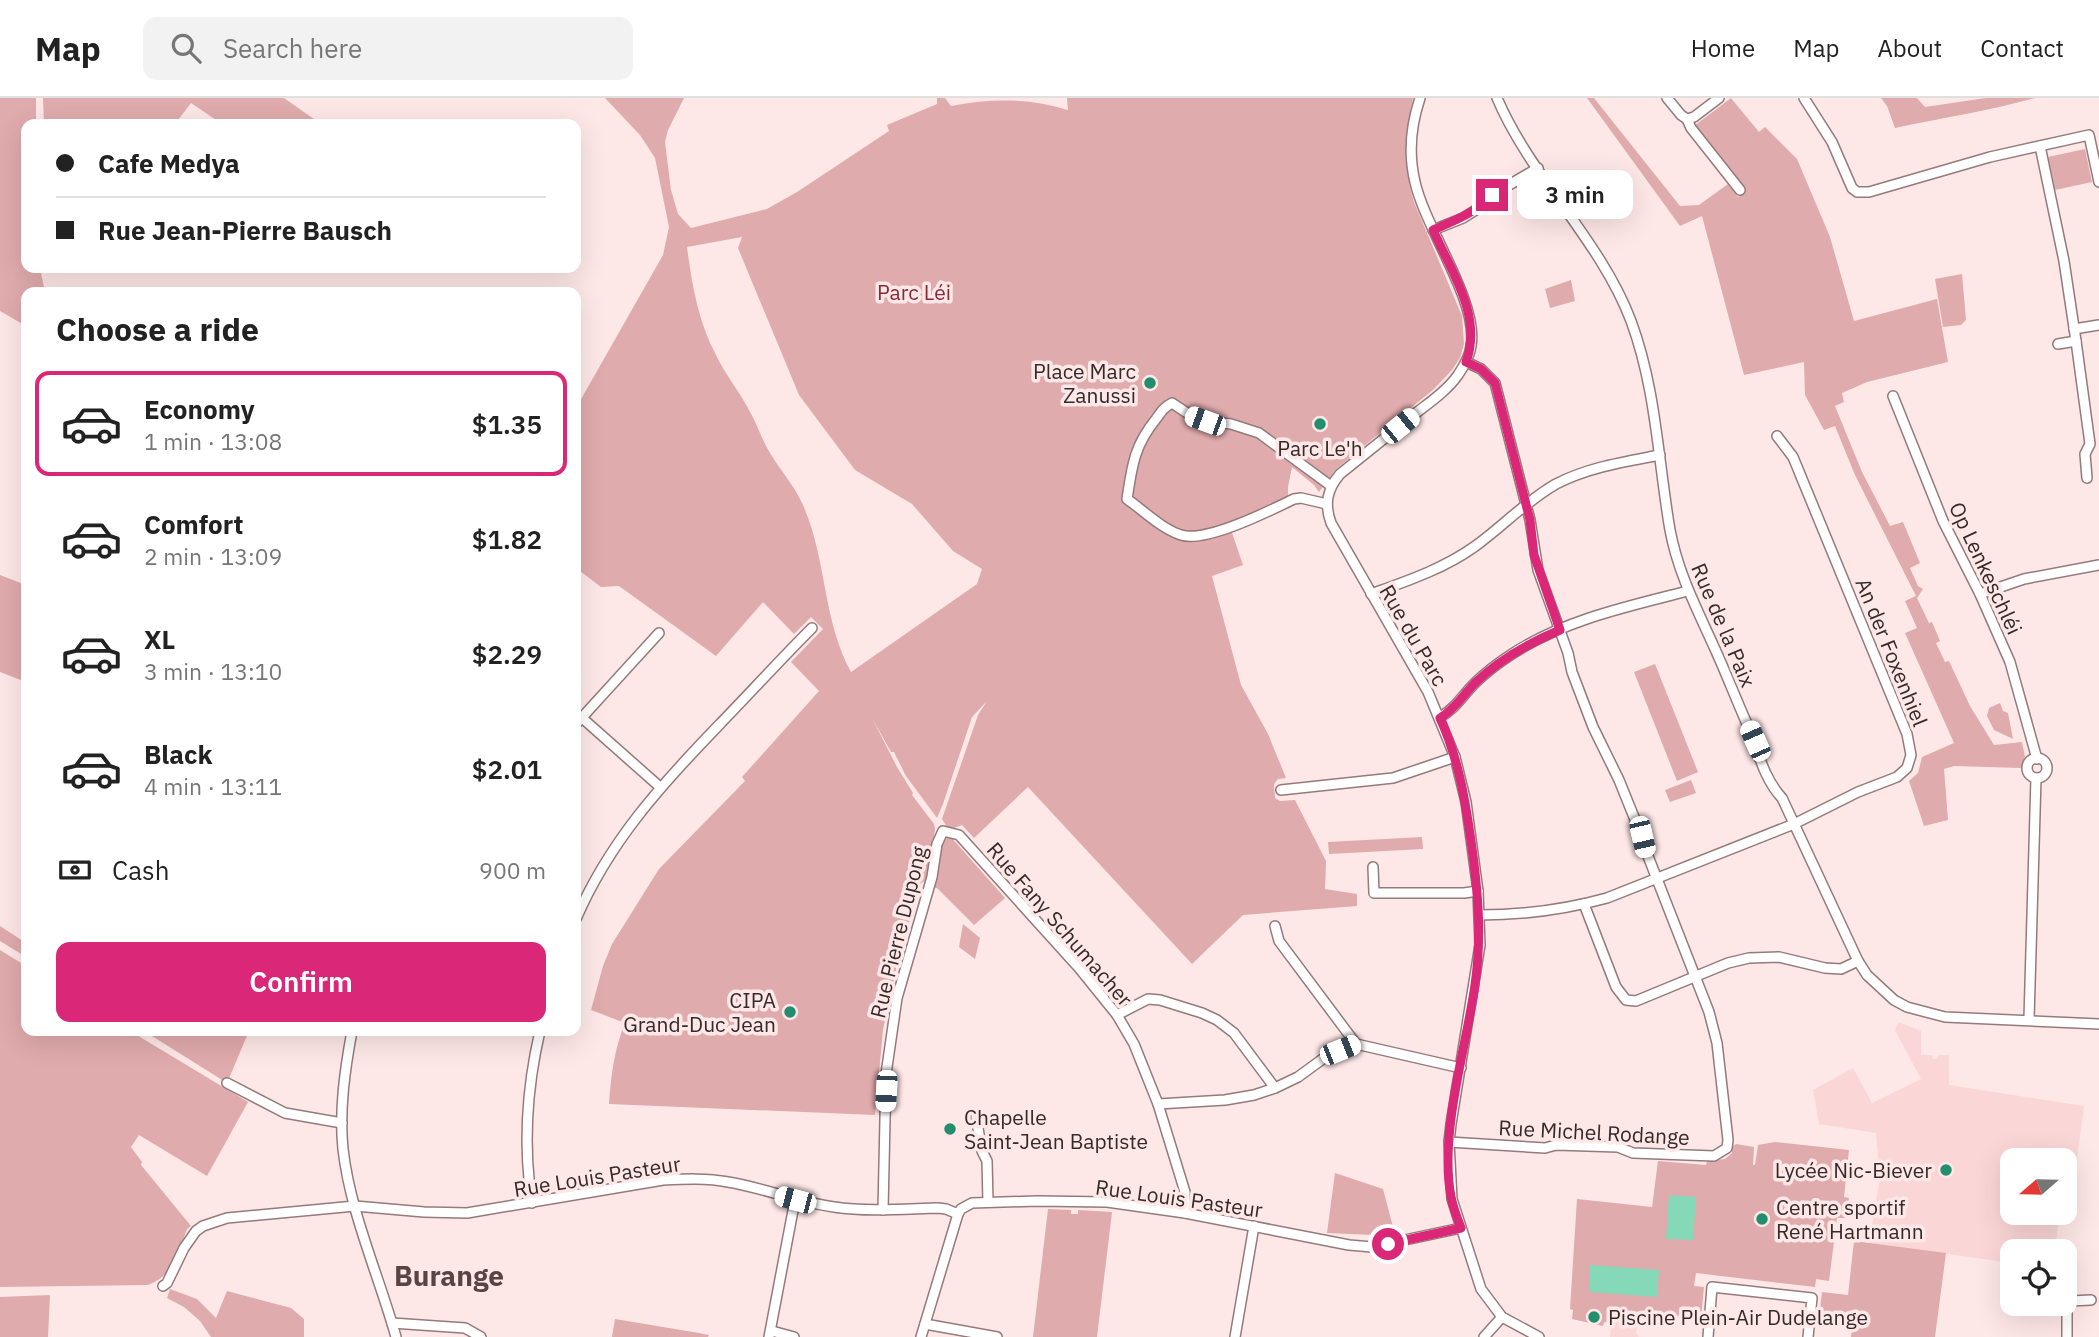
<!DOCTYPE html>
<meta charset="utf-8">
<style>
body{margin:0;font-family:"IBM Plex Sans",sans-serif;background:#f2f2f2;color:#222;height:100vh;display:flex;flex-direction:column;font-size:26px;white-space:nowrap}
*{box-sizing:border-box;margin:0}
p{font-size:23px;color:#767676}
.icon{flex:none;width:38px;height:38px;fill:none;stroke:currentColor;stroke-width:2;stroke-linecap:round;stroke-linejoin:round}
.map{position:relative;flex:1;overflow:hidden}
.details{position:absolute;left:21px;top:189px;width:560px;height:749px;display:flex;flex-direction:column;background:#fff;border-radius:14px;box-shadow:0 7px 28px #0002}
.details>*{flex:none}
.top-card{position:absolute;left:21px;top:21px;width:560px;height:154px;border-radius:14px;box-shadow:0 7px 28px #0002;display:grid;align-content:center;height:154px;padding:0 35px;background:#fff}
.needle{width:46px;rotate:250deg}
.buttons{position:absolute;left:2000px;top:1050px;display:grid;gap:14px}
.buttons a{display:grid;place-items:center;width:77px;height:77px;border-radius:14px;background:#fff;box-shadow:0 7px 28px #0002;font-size:35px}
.end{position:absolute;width:32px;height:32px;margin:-16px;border:9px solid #db2777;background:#fff;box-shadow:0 0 0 4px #fff}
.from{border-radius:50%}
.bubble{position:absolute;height:49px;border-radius:14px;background:#fff;box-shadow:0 7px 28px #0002;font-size:23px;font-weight:600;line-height:49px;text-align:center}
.car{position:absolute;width:21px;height:42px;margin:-21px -10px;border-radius:9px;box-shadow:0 0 5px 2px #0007;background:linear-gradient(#fff 24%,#345 0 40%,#fff 0 76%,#345 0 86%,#fff 0)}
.top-card b{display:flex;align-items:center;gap:24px;height:66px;font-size:26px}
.top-card b+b{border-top:2px solid #e0e0e0}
.top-card i{width:18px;height:18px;background:#222}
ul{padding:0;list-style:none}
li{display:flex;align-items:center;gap:21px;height:105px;margin:0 14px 10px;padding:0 21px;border:4px solid transparent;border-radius:14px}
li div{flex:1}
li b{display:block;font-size:26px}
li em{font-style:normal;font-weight:600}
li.active{border-color:#db2777}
li>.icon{width:63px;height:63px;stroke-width:1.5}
h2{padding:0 35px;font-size:32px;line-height:84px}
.pay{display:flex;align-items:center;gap:18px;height:77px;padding:0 35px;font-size:26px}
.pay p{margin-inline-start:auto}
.primary-button{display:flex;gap:14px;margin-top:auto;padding:14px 35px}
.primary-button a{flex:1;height:80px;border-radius:14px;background:#db2777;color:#fff;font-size:28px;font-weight:600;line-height:80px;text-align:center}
header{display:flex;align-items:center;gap:42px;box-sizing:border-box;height:98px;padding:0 35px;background:#fff;border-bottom:2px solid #e0e0e0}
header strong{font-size:33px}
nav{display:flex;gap:38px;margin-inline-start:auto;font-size:24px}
.search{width:490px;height:63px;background:#f2f2f2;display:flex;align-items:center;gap:18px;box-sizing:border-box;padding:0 24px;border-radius:14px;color:#767676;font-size:26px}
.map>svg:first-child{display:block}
.built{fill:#fbd6d6;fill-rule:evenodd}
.green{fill:#e0abac;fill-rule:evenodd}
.water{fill:#85d9b8}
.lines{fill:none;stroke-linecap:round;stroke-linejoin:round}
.minor-casing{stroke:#947a7b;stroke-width:12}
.minor{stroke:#fff;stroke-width:9}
.route{stroke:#db2777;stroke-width:9}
.poi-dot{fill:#228e6d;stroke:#fee7e7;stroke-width:2.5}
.labels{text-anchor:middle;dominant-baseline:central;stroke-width:7;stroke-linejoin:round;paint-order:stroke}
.park-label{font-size:21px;fill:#862a35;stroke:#fee7e7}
.poi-label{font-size:21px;fill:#342a2a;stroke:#fee7e7;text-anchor:end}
.street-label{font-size:21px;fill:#342a2a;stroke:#fee7e7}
.district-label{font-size:28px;font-weight:bold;fill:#5a4344;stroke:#fee7e7}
</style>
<header>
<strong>Map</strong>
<div class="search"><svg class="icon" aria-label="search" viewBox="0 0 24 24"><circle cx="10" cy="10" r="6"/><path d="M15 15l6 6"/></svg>Search here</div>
<nav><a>Home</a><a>Map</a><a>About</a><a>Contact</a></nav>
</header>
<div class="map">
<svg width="2099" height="1239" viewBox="0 0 2099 1239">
<rect width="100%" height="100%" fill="#fee7e7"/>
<!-- built -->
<g class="built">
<path d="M1899 924 1921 933V957H1932L1933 961H1937L1938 957H1949V987L2084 1008 2069 1121 2059 1120 2055 1153H2012V1165L1869 1145 1880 1081 1876 1035 1819 1026 1813 992 1853 970 1872 1005 1921 981 1895 932ZM2012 1062H2065V1115H2012Z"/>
<path d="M1620 1212 1647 1214V1229L1637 1228 1636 1235 1639 1239H1610L1611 1226 1607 1224H1611Z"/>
</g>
<!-- green -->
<g class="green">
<path d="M0 0H36V26H26V170H40L45 194H26V228L0 213Z"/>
<path d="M43 0H284L321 26H222L191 5 175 26H44Z"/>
<path d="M605 0H684L668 32 665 44 671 92 678 116 691 130 767 111 797 94 889 33 887 27 937 6V0H945L951 8C989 0 1030 0 1068 12L1067 0H1413C1405 36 1403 68 1414 104L1462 218 1464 246 1460 260 1452 272 1434 291 1336 371 1319 394 1314 387 1292 369 1288 389V404L1230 429 1243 467 1212 478 1241 587 1268 636 1286 680 1278 681 1274 686 1275 700 1280 703 1295 702 1326 763 1325 791 1357 796V808L1243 817 1192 866 1028 689 974 740 962 727 954 730 947 729 942 721 978 617 987 603 972 619 943 706 937 720 906 678 894 654H891L872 620 897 669 913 695 912 697 934 726 935 731 929 780 920 786 897 867 883 932 875 1017 609 1006C611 978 614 952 625 925L591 912 603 868 612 846 659 771 745 683 742 679 819 593 791 564 823 531 811 519 794 536 763 504 716 558 619 488 601 489 576 470V310L663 157 669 129 655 60 640 37ZM742 139 738 150 799 297 855 372 912 406 953 453 982 471 977 486 851 574C822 521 827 459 802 405 794 387 780 372 770 355 762 342 757 326 749 312 739 293 725 276 716 257 698 223 692 187 687 149Z"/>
<path d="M1587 0H1594L1680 108 1699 107 1728 86 1738 99 1745 93 1694 28 1731 0 1759 34 1765 29 1797 61 1830 139 1854 223 1937 201 1948 264 1867 284 1842 295 1844 304 1835 308 1862 374 1890 428 1903 424 1920 465 1910 470 1918 488 1923 491 1917 500 1929 525 1932 524 1940 543 1936 545 1945 564 1949 563 1970 608 1994 647 2022 644 2025 659 2021 670 1954 668 1944 671 1948 722 1924 728 1909 683 1918 675 1922 659 1954 645 1905 535 1917 530 1905 503 1916 498 1855 377 1835 328 1824 332 1805 297 1804 264 1744 277 1702 118 1680 128Z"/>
<path d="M1881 0H1917L1925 9 1986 0H2035C1988 13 1942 20 1895 30L1887 8Z"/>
<path d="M2085 51 2092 84 2055 92 2048 59Z"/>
<path d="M1962 176 1966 222 1961 227 1943 229 1935 181Z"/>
<path d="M1571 182 1575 203 1550 210 1545 191Z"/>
<path d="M0 477 26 487V584L0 574Z"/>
<path d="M1655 566 1698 674 1677 683 1634 574Z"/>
<path d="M2000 605 2003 613 2008 615 2013 641 1994 632 1987 618 1989 610Z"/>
<path d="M1691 682 1696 695 1670 704 1665 692Z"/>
<path d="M950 738 1005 800 974 827 937 790H934L942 744Z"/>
<path d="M1422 739 1423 751 1329 756 1328 744Z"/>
<path d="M963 826 980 840 975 861 959 849Z"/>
<path d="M0 828 26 845V859L0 843Z"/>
<path d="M0 852 26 868V933H130L248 1004 207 1078 139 1037 131 1049 142 1064 141 1067 191 1128 187 1131C177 1156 174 1177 148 1187L0 1189Z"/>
<path d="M144 933H249L227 985Z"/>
<path d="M1775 1044 1849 1052 1844 1099 1849 1100 1846 1120H1837L1829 1183 1816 1181 1815 1189 1696 1175 1694 1188 1704 1189 1701 1220 1620 1212 1619 1217H1615V1221H1611V1225L1604 1224 1603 1228 1572 1221 1573 1212 1570 1211 1577 1101 1652 1109 1658 1063 1706 1067 1707 1063 1725 1061 1732 1055V1049L1736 1046 1754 1049 1753 1067H1755L1758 1047Z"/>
<path d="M1335 1075 1383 1091 1393 1129 1373 1137 1327 1135Z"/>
<path d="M1048 1111 1071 1112V1116H1078V1112L1112 1114 1097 1239H1033Z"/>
<path d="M1854 1143 1946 1155 1935 1239H1851L1853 1222 1819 1219 1822 1194 1848 1197Z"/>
<path d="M170 1191 197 1201 216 1220 227 1193 291 1210 304 1221V1239H211L200 1223 184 1209 167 1200Z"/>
<path d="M50 1197 48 1239H0V1199Z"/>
<path d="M615 1221 699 1235 709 1237 708 1239H612Z"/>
</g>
<!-- water -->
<g class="water">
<path d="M1669 1097 1696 1099 1693 1142 1666 1141Z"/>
<path d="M1590 1167 1659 1172 1657 1199 1589 1194Z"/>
</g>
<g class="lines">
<!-- minor casing -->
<g class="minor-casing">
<g id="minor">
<path d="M1420 0C1411 27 1408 55 1415 84 1425 130 1479 204 1471 248 1470 258 1464 268 1458 277 1446 294 1427 306 1411 319 1387 338 1364 357 1340 376 1327 391 1324 406 1331 425L1428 594 1455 659 1466 704 1478 793 1480 847 1451 1026 1449 1044 1452 1101 1481 1191 1502 1219 1539 1239"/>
<path d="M1497 0C1530 78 1601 143 1631 223 1656 290 1658 362 1670 432 1678 475 1697 511 1715 551 1725 573 1734 596 1744 619 1756 645 1762 679 1782 700L1858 863 1867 877 1894 902 1907 909 1945 919 2099 926"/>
<path d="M1667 0 1681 17 1687 21 1694 19 1719 0"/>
<path d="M1804 0 1832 44 1852 90 1857 94H1869L1990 59 2089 37 2099 84"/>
<path d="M1687 21 1691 30 1740 92"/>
<path d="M2040 48 2064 163 2076 243 2058 246"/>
<path d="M1433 132 1463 120 1482 108 1492 97 1538 70"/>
<path d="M2074 231 2099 227"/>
<path d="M2076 243 2090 346 2085 356 2087 380"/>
<path d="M1893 298 1943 423 1980 496 2010 564 2037 661"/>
<path d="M1327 406 1301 400 1294 401C1269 413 1206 445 1181 437 1162 431 1144 413 1127 401 1132 368 1134 348 1156 321 1161 314 1164 309 1172 305L1190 317 1205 323 1231 326 1259 335 1331 388"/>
<path d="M1371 496C1407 483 1443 471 1474 449 1502 429 1526 403 1556 386 1589 369 1624 364 1660 357"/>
<path d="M1980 496 2024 481 2099 467"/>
<path d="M581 619 660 689"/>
<path d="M1440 619C1455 611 1462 598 1474 586 1485 575 1498 565 1512 556 1564 522 1629 508 1688 493"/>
<path d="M576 626 659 535"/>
<circle cx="2037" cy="670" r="10"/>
<path d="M1281 692 1393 680 1455 659"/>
<path d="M1373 769 1374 795H1464L1478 793"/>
<path d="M1584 806 1616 889 1626 902 1636 903 1728 865 1749 860 1779 859 1825 870 1841 871 1858 863"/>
<path d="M1480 817C1522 817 1567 811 1607 800L1794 726 1858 694 1897 679 1907 670 1911 657 1907 636 1793 359 1777 338"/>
<path d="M576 821C609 744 661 687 719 627 750 595 780 562 812 530"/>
<path d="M1275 828 1279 843 1356 946"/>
<path d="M1117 917 1148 901 1160 902 1202 915 1217 922 1234 935 1275 990"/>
<path d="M2029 921 2036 680"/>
<path d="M352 933C345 971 339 1012 343 1051 350 1114 379 1178 396 1239"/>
<path d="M227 985 285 1015 342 1025"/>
<path d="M1158 1006 1225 1002 1254 997 1275 990 1298 979 1324 960 1356 946 1461 970"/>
<path d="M976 1019 982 1053 987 1063 988 1104"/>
<path d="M1449 1044 1545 1050 1556 1047 1618 1049 1633 1055 1714 1058 1727 1050 1728 1042 1717 945 1709 914 1646 753 1642 739 1619 682 1593 629 1572 574 1568 555 1538 472 1530 422 1495 285 1481 271 1466 264"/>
<path d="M532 1105C523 1048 527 989 540 933"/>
<path d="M883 1112 886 976 897 900 932 779 937 746 943 733 959 737 1079 870 1117 917 1134 946 1158 1006 1185 1094V1115"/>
<path d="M163 1188 167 1185 184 1150 196 1133 203 1128 227 1120 355 1108 424 1114 467 1115 663 1082C685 1081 707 1080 728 1084 764 1090 798 1104 834 1109 868 1114 903 1111 938 1110L946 1111 958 1116"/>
<path d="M392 1225 465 1230 481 1239"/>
<path d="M925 1226 997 1239"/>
<path d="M772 1233 794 1239"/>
<path d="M769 1239 795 1102"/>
<path d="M921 1239 958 1116 961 1111 972 1105 1037 1103 1107 1104 1185 1115 1349 1147 1372 1149 1461 1130"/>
<path d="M1235 1239 1254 1128"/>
<path d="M1484 1239 1502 1219"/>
<path d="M1708 1239 1712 1189 1812 1200 1808 1239"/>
<path d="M2067 1239V1206L2070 1203 2091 1202"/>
</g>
</g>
<!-- minor -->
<use href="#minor" class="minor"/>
</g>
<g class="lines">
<!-- route -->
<path class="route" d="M1388 1146 1461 1130C1457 1120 1453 1109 1451 1099 1439 1035 1466 951 1475 887 1482 838 1478 792 1471 743 1465 701 1458 659 1440 620 1455 611 1463 597 1475 585 1500 561 1529 545 1560 532L1534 457 1530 422 1495 285 1481 271 1466 264C1483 218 1451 173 1433 132 1456 122 1475 115 1492 97"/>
</g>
<!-- markers -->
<g class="poi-dot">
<circle cx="1150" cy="285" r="7"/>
<circle cx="1320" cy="326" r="7"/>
<circle cx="790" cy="914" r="7"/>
<circle cx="950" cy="1031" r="7"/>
<circle cx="1946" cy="1072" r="7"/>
<circle cx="1762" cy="1121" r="7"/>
<circle cx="1594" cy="1219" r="7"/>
</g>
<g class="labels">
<!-- park labels -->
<g class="park-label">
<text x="914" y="194">Parc Léi</text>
</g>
<!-- poi labels -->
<g class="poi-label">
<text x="1136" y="273">Place Marc<tspan x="1136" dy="24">Zanussi</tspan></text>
<text x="1320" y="350" text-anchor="middle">Parc Le'h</text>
<text x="776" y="902">CIPA<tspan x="776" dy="24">Grand-Duc Jean</tspan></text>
<text x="964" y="1019" text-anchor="start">Chapelle<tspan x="964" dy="24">Saint-Jean Baptiste</tspan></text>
<text x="1932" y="1072">Lycée Nic-Biever</text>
<text x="1776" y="1109" text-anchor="start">Centre sportif<tspan x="1776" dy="24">René Hartmann</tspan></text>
<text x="1608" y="1219" text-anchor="start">Piscine Plein-Air Dudelange</text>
</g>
<!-- street labels -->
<g class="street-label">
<text transform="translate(1986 470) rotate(65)">Op Lenkeschléi</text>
<text transform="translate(1724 527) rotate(67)">Rue de la Paix</text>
<text transform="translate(1414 537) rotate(60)">Rue du Parc</text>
<text transform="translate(1892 554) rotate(68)">An der Foxenhiel</text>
<text transform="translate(1060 826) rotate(49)">Rue Fany Schumacher</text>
<text transform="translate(898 834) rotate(-76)">Rue Pierre Dupong</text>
<text transform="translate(1594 1034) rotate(3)">Rue Michel Rodange</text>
<text transform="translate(597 1078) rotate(-9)">Rue Louis Pasteur</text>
<text transform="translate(1179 1100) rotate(8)">Rue Louis Pasteur</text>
</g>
<!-- district labels -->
<g class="district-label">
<text x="449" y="1177">Burange</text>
</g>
</g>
</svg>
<div class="buttons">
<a><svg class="needle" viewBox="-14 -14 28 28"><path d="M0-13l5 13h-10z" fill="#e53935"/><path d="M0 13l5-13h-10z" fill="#767676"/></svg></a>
<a><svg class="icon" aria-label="locate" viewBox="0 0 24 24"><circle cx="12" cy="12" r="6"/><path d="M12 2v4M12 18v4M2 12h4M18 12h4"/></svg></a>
</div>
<i class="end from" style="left:1388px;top:1146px"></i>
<i class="end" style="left:1492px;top:97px"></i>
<div class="bubble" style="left:1517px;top:72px;width:116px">3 min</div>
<i class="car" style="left:1205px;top:323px;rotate:290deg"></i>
<i class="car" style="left:1400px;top:328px;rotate:51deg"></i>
<i class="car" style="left:1755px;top:643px;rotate:336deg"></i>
<i class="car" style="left:1642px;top:739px;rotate:167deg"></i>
<i class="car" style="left:1340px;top:952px;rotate:68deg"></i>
<i class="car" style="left:886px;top:993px;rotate:183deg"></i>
<i class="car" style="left:795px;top:1102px;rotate:285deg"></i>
<div class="top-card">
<b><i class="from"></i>Cafe Medya</b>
<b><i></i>Rue Jean-Pierre Bausch</b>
</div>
<section class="details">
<h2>Choose a ride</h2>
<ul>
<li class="active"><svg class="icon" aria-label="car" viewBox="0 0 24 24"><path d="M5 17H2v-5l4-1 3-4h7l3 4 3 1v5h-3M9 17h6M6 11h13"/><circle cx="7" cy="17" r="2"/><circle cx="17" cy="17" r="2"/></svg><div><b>Economy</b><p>1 min · 13:08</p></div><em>$1.35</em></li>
<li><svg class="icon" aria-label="car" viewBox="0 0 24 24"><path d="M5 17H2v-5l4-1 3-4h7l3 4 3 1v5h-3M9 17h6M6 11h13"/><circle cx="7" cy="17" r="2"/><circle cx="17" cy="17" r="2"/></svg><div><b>Comfort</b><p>2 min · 13:09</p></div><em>$1.82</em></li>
<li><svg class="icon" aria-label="car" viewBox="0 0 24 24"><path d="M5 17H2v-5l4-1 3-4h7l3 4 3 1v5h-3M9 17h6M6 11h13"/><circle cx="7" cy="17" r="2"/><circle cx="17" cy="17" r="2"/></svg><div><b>XL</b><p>3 min · 13:10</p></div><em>$2.29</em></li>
<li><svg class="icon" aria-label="car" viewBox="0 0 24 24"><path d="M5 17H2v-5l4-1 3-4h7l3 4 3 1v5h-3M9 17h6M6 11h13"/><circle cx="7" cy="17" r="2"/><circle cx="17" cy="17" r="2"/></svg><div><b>Black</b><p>4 min · 13:11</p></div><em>$2.01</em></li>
</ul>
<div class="pay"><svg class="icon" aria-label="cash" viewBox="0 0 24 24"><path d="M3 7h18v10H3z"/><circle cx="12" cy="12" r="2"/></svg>Cash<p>900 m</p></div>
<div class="primary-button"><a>Confirm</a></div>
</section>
</div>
